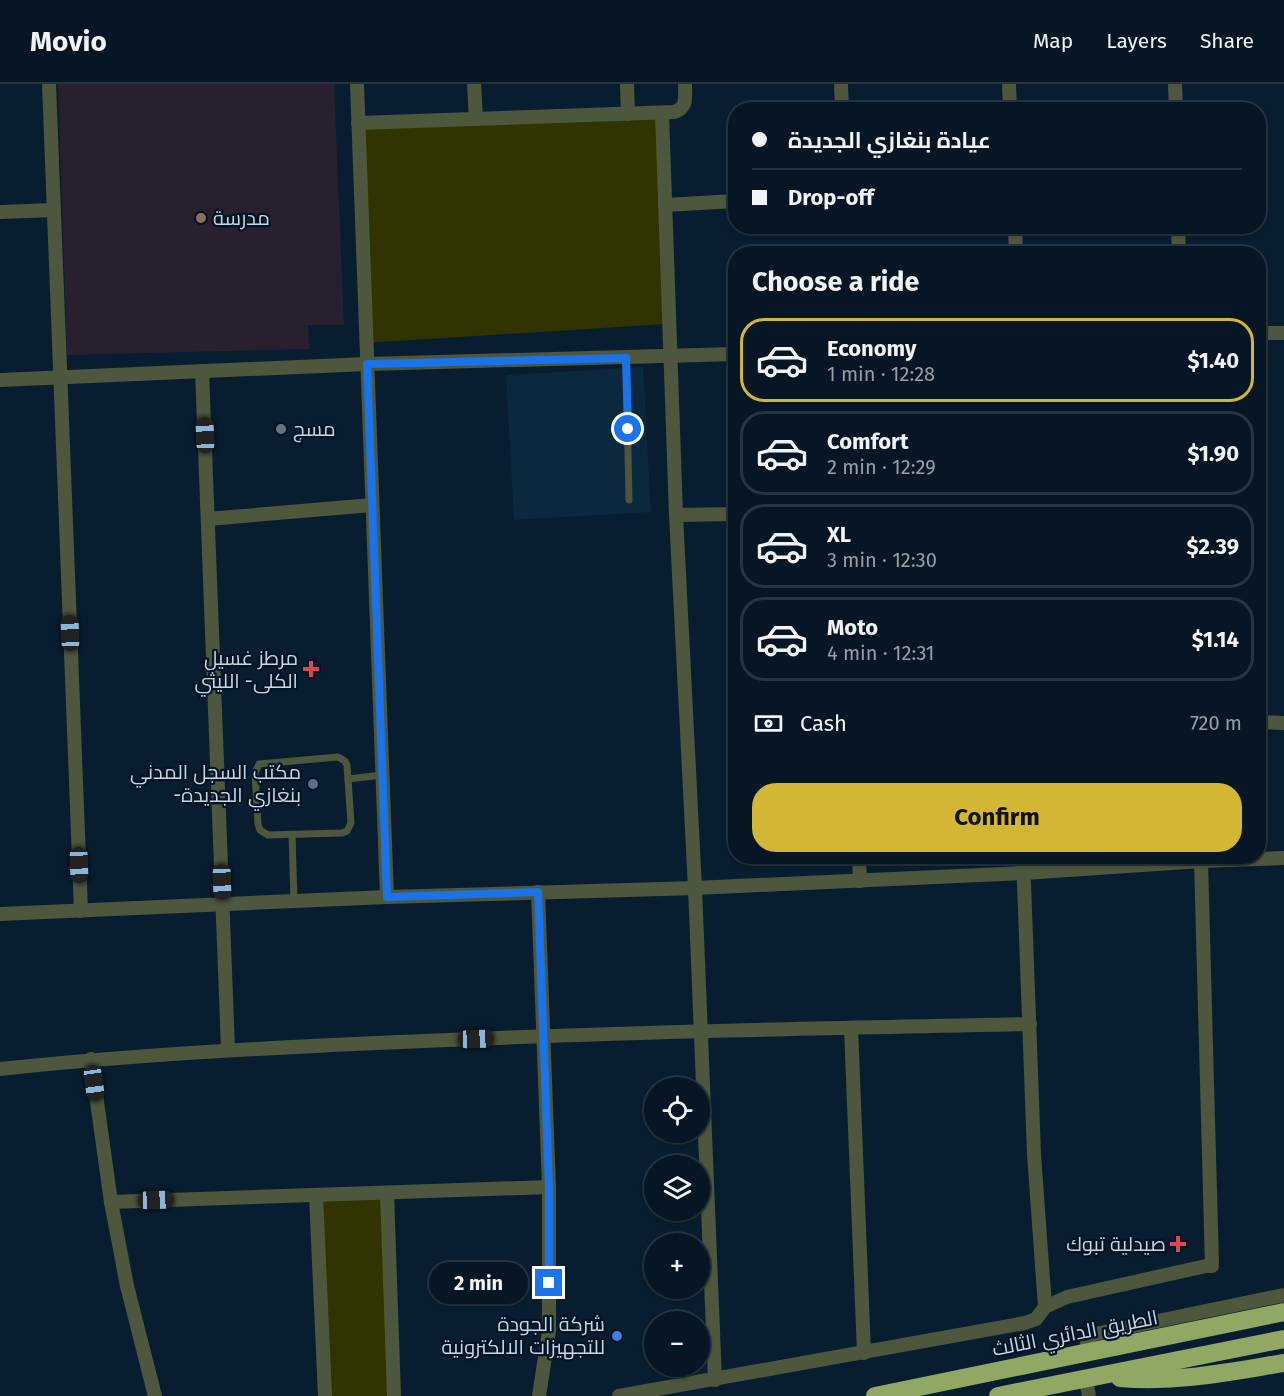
<!DOCTYPE html>
<meta charset="utf-8">
<style>
body{margin:0;font-family:"Fira Sans",Cairo,sans-serif;background:#0f1f2c;color:#f1f3f6;height:100vh;display:flex;flex-direction:column;font-size:22px;white-space:nowrap}
*{box-sizing:border-box;margin:0}
p{font-size:20px;color:#989fa6}
.icon{flex:none;width:33px;height:33px;fill:none;stroke:currentColor;stroke-width:2;stroke-linecap:round;stroke-linejoin:round}
.map{position:relative;flex:1;overflow:hidden}
.details{position:absolute;left:728px;top:162px;width:538px;height:618px;display:flex;flex-direction:column;background:#061624;border-radius:24px;box-shadow:0 2px 4px #0004,0 0 0 2px #273541}
.details>*{flex:none}
.top-card{position:absolute;left:728px;top:18px;width:538px;height:132px;border-radius:24px;box-shadow:0 2px 4px #0004,0 0 0 2px #273541;display:grid;align-content:center;height:132px;padding:0 24px;background:#061624}
.buttons{position:absolute;left:644px;top:993px;display:grid;gap:12px}
.buttons a{display:grid;place-items:center;width:66px;height:66px;border-radius:50%;background:#061624;box-shadow:0 2px 4px #0004,0 0 0 2px #273541;font-size:30px}
.end{position:absolute;width:27px;height:27px;margin:-14px;border:8px solid #1a73e8;background:#fff;box-shadow:0 0 0 3px #fff}
.from{border-radius:50%}
.bubble{position:absolute;height:42px;border-radius:21px;background:#061624;box-shadow:0 2px 4px #0004,0 0 0 2px #273541;font-size:20px;font-weight:700;line-height:42px;text-align:center}
.car{position:absolute;width:18px;height:36px;margin:-18px -9px;border-radius:8px;box-shadow:0 0 4px 2px #0007;background:linear-gradient(#222 24%,#8ab4d8 0 40%,#222 0 76%,#8ab4d8 0 86%,#222 0)}
.top-card b{display:flex;align-items:center;gap:21px;height:57px;font-size:22px}
.top-card b+b{border-top:2px solid #273541}
.top-card i{width:15px;height:15px;background:#f1f3f6}
ul{padding:0;list-style:none}
li{display:flex;align-items:center;gap:18px;height:84px;margin:0 12px 9px;padding:0 12px;border:3px solid #273541;border-radius:24px}
li div{flex:1}
li b{display:block;font-size:22px}
li em{font-style:normal;font-weight:700}
li.on{border-color:#d4b635}
li>.icon{width:54px;height:54px;stroke-width:1.5}
h2{padding:0 24px;font-size:27px;line-height:72px}
.pay{display:flex;align-items:center;gap:15px;height:66px;padding:0 24px;font-size:22px}
.pay p{margin-inline-start:auto}
.primary-button{display:flex;gap:12px;margin-top:auto;padding:12px 24px}
.primary-button a{flex:1;height:69px;border-radius:24px;background:#d4b635;color:#111;font-size:24px;font-weight:700;line-height:69px;text-align:center}
header{display:flex;align-items:center;gap:36px;box-sizing:border-box;height:84px;padding:0 30px;background:#061624;border-bottom:2px solid #273541}
header strong{font-size:28px}
nav{display:flex;gap:33px;margin-inline-start:auto;font-size:21px}
.map>svg:first-child{display:block}
.built{fill:#0b283e}
.education{fill:#28202f}
.green{fill:#313400}
.lines{fill:none;stroke-linecap:round;stroke-linejoin:round}
.lane{stroke:#4d573d;stroke-width:7}
.street{stroke:#4d573d;stroke-width:14}
.highway{stroke:#91a865;stroke-width:18}
.route{stroke:#1a73e8;stroke-width:8}
.education-dot{fill:#8d6e63;stroke:#021526;stroke-width:2}
.worship-dot{fill:#6b7280;stroke:#021526;stroke-width:2}
.health-dot{fill:#e0444e;stroke:#021526;stroke-width:2}
.service-dot{fill:#5c6f8a;stroke:#021526;stroke-width:2}
.shop-dot{fill:#3f7fe0;stroke:#021526;stroke-width:2}
.labels{text-anchor:middle;dominant-baseline:central;stroke-width:4.5;stroke-linejoin:round;paint-order:stroke}
.poi-label{font-size:20px;fill:#c9d6e2;stroke:#021526;text-anchor:end}
.street-label{font-size:20px;fill:#c9d6e2;stroke:#021526}
</style>
<header>
<strong>Movio</strong>
<nav><a>Map</a><a>Layers</a><a>Share</a></nav>
</header>
<div class="map">
<svg width="1284" height="1312" viewBox="0 0 1284 1312">
<rect width="100%" height="100%" fill="#081e30"/>
<!-- built -->
<path class="built" d="M643 283 651 428 514 436 506 291Z"/>
<!-- education -->
<path class="education" d="M58 0H334L344 241H308L309 265 67 271Z"/>
<!-- green -->
<g class="green">
<path d="M660 30 665 240 364 259 354 45Z"/>
<path d="M386 1106 393 1312H325L316 1108Z"/>
</g>
<g class="lines">
<!-- lane -->
<g class="lane">
<path d="M626 274 629 416"/>
<path d="M338 673 345 677 347 681 351 739 347 747 342 749 268 751 260 746 258 740 255 689 259 680Z"/>
<path d="M348 695 382 691"/>
<path d="M292 751 294 817"/>
</g>
<!-- street -->
<g class="street">
<path d="M49 0 81 827"/>
<path d="M357 0 387 813"/>
<path d="M474 0 476 35"/>
<path d="M627 0 628 30"/>
<path d="M841 0 842 26"/>
<path d="M1009 0 1010 26"/>
<path d="M1175 0 1176 26"/>
<path d="M662 29 676 431"/>
<path d="M358 39 674 28C688 24 685 12 685 0"/>
<path d="M665 121 735 117"/>
<path d="M0 128 54 126"/>
<path d="M1015 142 1016 170"/>
<path d="M1178 142 1179 170"/>
<path d="M1258 249H1284"/>
<path d="M202 287 228 965"/>
<path d="M0 296 367 280 735 270"/>
<path d="M208 435 372 421"/>
<path d="M1258 638 1284 639"/>
<path d="M859 772 860 797"/>
<path d="M1023 772 1034 1070 1045 1223"/>
<path d="M538 808 549 1103V1247L539 1312"/>
<path d="M0 830 387 813 695 804 1024 789 1201 777 1284 774"/>
<path d="M851 944 864 1269"/>
<path d="M91 975 111 1118 127 1202 155 1312"/>
<path d="M0 985C141 970 282 963 424 957 626 948 828 944 1030 940"/>
<path d="M387 1109 394 1312"/>
<path d="M316 1111 325 1312"/>
<path d="M111 1118 549 1103"/>
<path d="M1085 1269 1088 1254 1095 1250 1284 1211"/>
<path d="M1086 1295 1089 1312"/>
<path d="M715 1296 695 804 676 431 735 430"/>
<path d="M619 1312 1025 1239 1036 1235 1045 1223 1067 1213 1206 1182H1212L1201 777"/>
</g>
<!-- highway -->
<g class="highway">
<path d="M1120 1294C1176 1299 1229 1288 1284 1279"/>
<path d="M875 1312 1284 1228"/>
<path d="M998 1312 1284 1255"/>
</g>
</g>
<g class="lines">
<!-- route -->
<path class="route" d="M549 1199V1103L538 808 387 813 367 280 626 274 628 345"/>
</g>
<!-- markers -->
<circle class="education-dot" cx="201" cy="134" r="6"/>
<circle class="worship-dot" cx="281" cy="345" r="6"/>
<g class="health-dot">
<path d="M308 576h6v6h6v6h-6v6h-6v-6h-6v-6h6z"/>
<path d="M1175 1151h6v6h6v6h-6v6h-6v-6h-6v-6h6z"/>
</g>
<circle class="service-dot" cx="313" cy="700" r="6"/>
<circle class="shop-dot" cx="617" cy="1252" r="6"/>
<g class="labels">
<!-- poi labels -->
<g class="poi-label">
<text x="213" y="134" text-anchor="start">مدرسة</text>
<text x="293" y="345" text-anchor="start">مسج</text>
<text x="298" y="574">مرطز غسيل<tspan x="298" dy="23">الكلى- الليثي</tspan></text>
<text x="301" y="688">مكتب السجل المدني<tspan x="301" dy="23">-بنغازي الجديدة</tspan></text>
<text x="1166" y="1160">صيدلية تبوك</text>
<text x="605" y="1240">شركة الجودة<tspan x="605" dy="23">للتجهيزات الالكترونية</tspan></text>
</g>
<!-- street labels -->
<g class="street-label">
<text transform="translate(1075 1249) rotate(-11)">الطريق الدائري الثالث</text>
</g>
</g>
</svg>
<div class="buttons">
<a><svg class="icon" aria-label="locate" viewBox="0 0 24 24"><circle cx="12" cy="12" r="6"/><path d="M12 2v4M12 18v4M2 12h4M18 12h4"/></svg></a>
<a><svg class="icon" aria-label="layers" viewBox="0 0 24 24"><path d="M12 4l9 5-9 5-9-5zM3 14l9 5 9-5"/></svg></a>
<a>+</a>
<a>−</a>
</div>
<i class="end from" style="left:628px;top:345px"></i>
<i class="end" style="left:549px;top:1199px"></i>
<div class="bubble" style="left:429px;top:1178px;width:99px">2 min</div>
<i class="car" style="left:205px;top:351px;rotate:358deg"></i>
<i class="car" style="left:70px;top:549px;rotate:358deg"></i>
<i class="car" style="left:79px;top:781px;rotate:178deg"></i>
<i class="car" style="left:222px;top:798px;rotate:178deg"></i>
<i class="car" style="left:476px;top:955px;rotate:88deg"></i>
<i class="car" style="left:94px;top:999px;rotate:172deg"></i>
<i class="car" style="left:156px;top:1116px;rotate:88deg"></i>
<div class="top-card">
<b><i class="from"></i>عيادة بنغازي الجديدة</b>
<b><i></i>Drop-off</b>
</div>
<section class="details">
<h2>Choose a ride</h2>
<ul>
<li class="on"><svg class="icon" aria-label="car" viewBox="0 0 24 24"><path d="M5 17H2v-5l4-1 3-4h7l3 4 3 1v5h-3M9 17h6M6 11h13"/><circle cx="7" cy="17" r="2"/><circle cx="17" cy="17" r="2"/></svg><div><b>Economy</b><p>1 min · 12:28</p></div><em>$1.40</em></li>
<li><svg class="icon" aria-label="car" viewBox="0 0 24 24"><path d="M5 17H2v-5l4-1 3-4h7l3 4 3 1v5h-3M9 17h6M6 11h13"/><circle cx="7" cy="17" r="2"/><circle cx="17" cy="17" r="2"/></svg><div><b>Comfort</b><p>2 min · 12:29</p></div><em>$1.90</em></li>
<li><svg class="icon" aria-label="car" viewBox="0 0 24 24"><path d="M5 17H2v-5l4-1 3-4h7l3 4 3 1v5h-3M9 17h6M6 11h13"/><circle cx="7" cy="17" r="2"/><circle cx="17" cy="17" r="2"/></svg><div><b>XL</b><p>3 min · 12:30</p></div><em>$2.39</em></li>
<li><svg class="icon" aria-label="car" viewBox="0 0 24 24"><path d="M5 17H2v-5l4-1 3-4h7l3 4 3 1v5h-3M9 17h6M6 11h13"/><circle cx="7" cy="17" r="2"/><circle cx="17" cy="17" r="2"/></svg><div><b>Moto</b><p>4 min · 12:31</p></div><em>$1.14</em></li>
</ul>
<div class="pay"><svg class="icon" aria-label="cash" viewBox="0 0 24 24"><path d="M3 7h18v10H3z"/><circle cx="12" cy="12" r="2"/></svg>Cash<p>720 m</p></div>
<div class="primary-button"><a>Confirm</a></div>
</section>
</div>
